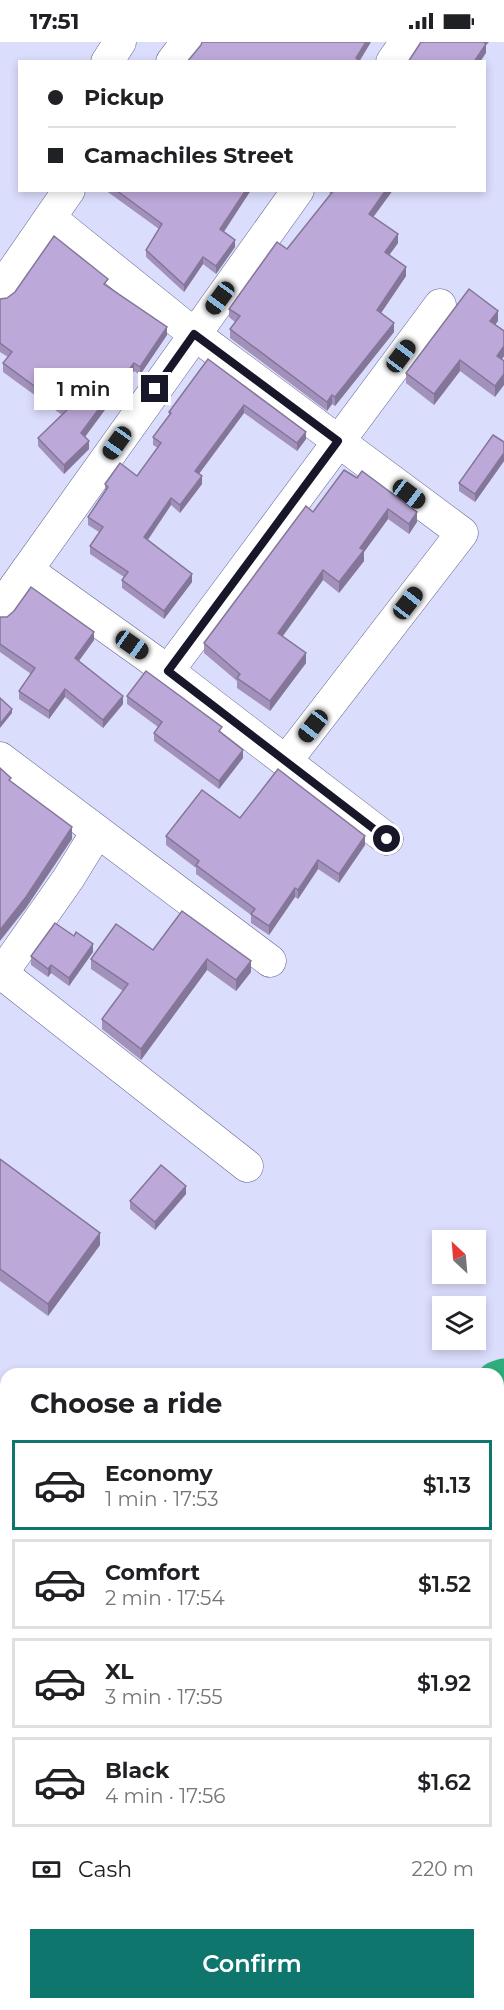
<!DOCTYPE html>
<meta charset="utf-8">
<style>
body{margin:0;font-family:Montserrat,sans-serif;background:#f6f6f6;color:#202124;height:100vh;display:flex;flex-direction:column;font-size:22px;white-space:nowrap}
*{box-sizing:border-box;margin:0}
p{font-size:20px;color:#757577}
.icon{flex:none;width:33px;height:33px;fill:none;stroke:currentColor;stroke-width:2;stroke-linecap:round;stroke-linejoin:round}
.map{position:relative;flex:1;overflow:hidden}
.side{position:absolute;left:0px;top:1326px;width:504px;height:642px;display:flex;flex-direction:column;background:#fff;border-radius:18px 18px 0 0;box-shadow:0 3px 9px #0003}
.side>*{flex:none}
.guide{position:absolute;left:18px;top:18px;width:468px;height:132px;border-radius:0px;box-shadow:0 3px 9px #0003;display:grid;align-content:center;height:132px;padding:0 30px;background:#fff}
.needle{width:39px;rotate:334deg}
.buttons{position:absolute;left:432px;top:1188px;display:grid;gap:12px}
.buttons a{display:grid;place-items:center;width:54px;height:54px;border-radius:0px;background:#fff;box-shadow:0 3px 9px #0003;font-size:30px}
.end{position:absolute;width:27px;height:27px;margin:-14px;border:8px solid #171729;background:#fff;box-shadow:0 0 0 3px #fff}
.from{border-radius:50%}
.bubble{position:absolute;height:42px;border-radius:0px;background:#fff;box-shadow:0 3px 9px #0003;font-size:20px;font-weight:600;line-height:42px;text-align:center}
.car{position:absolute;width:18px;height:36px;margin:-18px -9px;border-radius:8px;box-shadow:0 0 4px 2px #0007;background:linear-gradient(#222 24%,#8ab4d8 0 40%,#222 0 76%,#8ab4d8 0 86%,#222 0)}
.guide b{display:flex;align-items:center;gap:21px;height:57px;font-size:22px}
.guide b+b{border-top:2px solid #e0e0e0}
.guide i{width:15px;height:15px;background:#202124}
ul{padding:0;list-style:none}
li{display:flex;align-items:center;gap:18px;height:90px;margin:0 12px 9px;padding:0 18px;border:3px solid #e0e0e0;border-radius:0px}
li div{flex:1}
li b{display:block;font-size:22px}
li em{font-style:normal;font-weight:600}
li.current{border-color:#0f766e}
li>.icon{width:54px;height:54px;stroke-width:1.5}
h2{padding:0 30px;font-size:27px;line-height:72px}
.pay{display:flex;align-items:center;gap:15px;height:66px;padding:0 30px;font-size:22px}
.pay p{margin-inline-start:auto}
.primary-button{display:flex;gap:12px;margin-top:auto;padding:12px 30px}
.primary-button a{flex:1;height:69px;border-radius:0px;background:#0f766e;color:#fff;font-size:24px;font-weight:600;line-height:69px;text-align:center}
.status{display:flex;justify-content:space-between;align-items:center;height:42px;padding:0 30px;background:#fff;direction:ltr}
.status svg{height:16px;fill:currentColor}
.map>svg:first-child{display:block}
.lines{fill:none;stroke-linecap:round;stroke-linejoin:round}
.river{stroke:#2fae7d;stroke-width:45}
.minor-casing{stroke:#636491;stroke-width:33}
.minor{stroke:#fff;stroke-width:32}
.wall{fill:#a291bb}
.shaded-wall{fill:#847698}
.building{fill:#bca9d9;stroke:#847698;stroke-width:1.5}
.route{stroke:#171729;stroke-width:8}
</style>
<div class="status"><b>17:51</b><svg viewBox="0 0 49 12"><path d="M0 12V9h3v3zM5 12V6h3v6zM10 12V3h3v9zM15 12V0h3v12zM26 1h20v11H26zM47 4h2v5h-2z"/></svg></div>
<div class="map">
<svg width="504" height="1968" viewBox="0 0 504 1968">
<rect width="100%" height="100%" fill="#dbddfc"/>
<g class="lines">
<!-- river -->
<g class="river">
<path d="M498 1341 504 1339"/>
<path d="M0 1952 6 1944"/>
</g>
<!-- minor casing -->
<g class="minor-casing">
<g id="minor">
<path d="M107 20 120 0"/>
<path d="M172 20 187 0"/>
<path d="M392 20 406 0"/>
<path d="M50 176 194 292 462 491 286 719"/>
<path d="M0 248 69 148"/>
<path d="M27 528 168 629 387 797"/>
<path d="M0 566 298 148"/>
<path d="M168 629 440 263"/>
<path d="M0 716 270 919"/>
<path d="M0 930 247 1124"/>
<path d="M2 931 68 837 97 790"/>
<path d="M498 1424 504 1417"/>
<path d="M498 1624 504 1629"/>
<path d="M498 1798 504 1803"/>
<path d="M498 1956 504 1948"/>
<path d="M129 1968 133 1962"/>
<path d="M313 1968 317 1962"/>
</g>
</g>
<!-- minor -->
<use href="#minor" class="minor"/>
</g>
<!-- wall -->
<g class="wall">
<path d="M105 148H251L224 190 235 205 216 232 203 222 184 250 146 215V208L159 187Z"/>
<path d="M327 148H393L373 175 398 201 389 213 406 234 381 271 394 290 335 364 332 362 327 369 230 296V287L235 280 229 275V267L287 207 331 152Z"/>
<path d="M108 244 167 293 140 333 134 329 112 358 85 395 89 407 64 432 38 404V396L62 373 3 330V321L8 315 0 310V257Z"/>
<path d="M498 279 495 283 504 289V314L502 317 495 355 460 329 434 363 406 341V331Z"/>
<path d="M208 317 306 397 297 409 244 371 199 432 202 442 180 471 171 463 148 498 192 540 164 577 122 546V538L124 535 90 512V504L99 490 88 483V475L105 450V442L137 434 158 406 153 403V395L169 374V370Z"/>
<path d="M504 400V419L475 460 459 449V441Z"/>
<path d="M344 428 417 480 409 492 388 477 364 510V519L339 551 323 538 282 594 306 621 270 669 237 646V639L204 611V601L313 470Z"/>
<path d="M0 575 94 598 79 619 123 662 103 686 65 655 49 677 19 657V649L31 632 0 610Z"/>
<path d="M127 654 222 691 243 716 219 747 154 699V691L158 685 127 662Z"/>
<path d="M240 776 365 803 339 841 318 827 298 857 295 855 269 893 251 881V873L196 832V826L166 803V794Z"/>
<path d="M182 869 251 930 236 949 207 928 141 1018 102 987V977L123 949 91 927V917L153 908Z"/>
<path d="M93 910 69 944 51 931 48 935 31 923V914Z"/>
<path d="M0 1117 100 1203 48 1274 0 1239Z"/>
<path d="M186 1152 155 1188 130 1167V1159Z"/>
<path d="M498 1511 504 1516V1591L498 1587Z"/>
<path d="M504 1813V1931H498V1818Z"/>
</g>
<!-- shaded-wall -->
<g class="shaded-wall">
<path d="M366 0H371L359 20 356 16Z"/>
<path d="M482 0H489L486 3V11L480 20H474Z"/>
<path d="M246 148H251L220 195V187Z"/>
<path d="M386 148H393L369 181V172Z"/>
<path d="M398 192V201L385 219V210Z"/>
<path d="M235 198V205L216 232V224Z"/>
<path d="M203 215V222L184 250V243Z"/>
<path d="M406 225V234L377 277V268Z"/>
<path d="M498 269V279L490 289V279Z"/>
<path d="M394 281V290L335 364V355Z"/>
<path d="M167 285V293L140 333V325Z"/>
<path d="M504 304V314L497 324V314Z"/>
<path d="M460 318V329L434 363V352Z"/>
<path d="M134 321V329L81 400V391Z"/>
<path d="M504 332V343L495 355V344Z"/>
<path d="M332 353V362L327 369V360Z"/>
<path d="M244 363V371L195 437V429Z"/>
<path d="M306 390V397L297 409V401Z"/>
<path d="M89 399V407L64 432V423Z"/>
<path d="M504 411V419L475 460V452Z"/>
<path d="M202 434V442L180 471V463Z"/>
<path d="M171 456V463L144 503V495Z"/>
<path d="M388 467V477L364 510V519L339 551V540L360 506Z"/>
<path d="M417 470V480L409 492V482Z"/>
<path d="M323 528V538L278 601V591Z"/>
<path d="M192 532V540L164 577V569Z"/>
<path d="M94 590V598L75 624V616Z"/>
<path d="M306 611V621L270 669V659Z"/>
<path d="M65 647V655L49 677V669Z"/>
<path d="M123 654V662L103 686V678Z"/>
<path d="M12 667V671L0 686V682Z"/>
<path d="M243 708V716L219 747V739Z"/>
<path d="M72 785V797L26 866 0 899V888Z"/>
<path d="M365 794V803L339 841V832Z"/>
<path d="M318 818V827L298 857V848Z"/>
<path d="M295 846V855L269 893V884Z"/>
<path d="M93 902V910L69 944V936Z"/>
<path d="M207 917V928L141 1018V1007Z"/>
<path d="M251 919V930L236 949V938Z"/>
<path d="M51 923V931L48 935V927Z"/>
<path d="M186 1144V1152L155 1188V1180Z"/>
<path d="M100 1191V1203L48 1274V1262Z"/>
<path d="M504 1686V1693L500 1699V1691Z"/>
<path d="M504 1741V1749L498 1755V1748Z"/>
<path d="M54 1962H59L55 1968 53 1964Z"/>
</g>
<!-- building -->
<g class="building">
<path d="M202 0H366L356 16 360 20H187L201 3Z"/>
<path d="M421 0H483L486 2 474 20H408Z"/>
<path d="M116 148H246L220 187 235 198 216 224 203 215 184 243 146 208 162 182Z"/>
<path d="M334 148H386L369 172 398 192 385 210 406 225 377 268 394 281 335 355 332 353 327 360 230 287 240 274 229 267 277 200 287 207Z"/>
<path d="M54 194 108 237 104 242 167 285 140 325 134 321 112 349 81 391 89 399 64 423 38 396 67 368 3 321 12 310 0 301V257L7 256 15 250Z"/>
<path d="M469 247 498 269 490 279 504 289V304L497 314 504 319V332L495 344 460 318 434 352 406 331Z"/>
<path d="M208 317 306 390 297 401 244 363 195 429 202 434 180 463 171 456 144 495 192 532 164 569 122 538 128 530 90 504 103 485 88 475 108 445 105 442 120 421 137 434 161 401 153 395 171 371 169 370Z"/>
<path d="M493 393 504 400V411L475 452 459 441Z"/>
<path d="M344 428 357 436 362 429 417 470 409 482 388 467 360 506 364 508 339 540 323 528 278 591 306 611 270 659 237 636 240 632 204 601 306 464 313 470Z"/>
<path d="M31 545 94 590 75 616 123 654 103 678 65 647 49 669 19 649 35 626 0 602V575H7L14 569Z"/>
<path d="M146 629 222 685 219 689 243 708 219 739 154 691 162 680 127 654Z"/>
<path d="M0 656 12 667 0 682Z"/>
<path d="M0 726 11 736 9 738 72 785 26 855 0 888Z"/>
<path d="M278 727 365 794 339 832 318 818 298 848 295 846 269 884 251 872 255 867 196 823 199 819 166 794 202 748 240 776Z"/>
<path d="M182 869 251 919 236 938 207 917 141 1007 102 977 128 942 91 917 116 882 153 908Z"/>
<path d="M55 881 74 894 76 890 93 902 69 936 51 923 48 927 31 914Z"/>
<path d="M0 1117 100 1191 48 1262 0 1227Z"/>
<path d="M161 1123 186 1144 155 1180 130 1159Z"/>
<path d="M498 1511 504 1516V1584L498 1580Z"/>
<path d="M498 1677 504 1682V1686L500 1691 504 1695V1741L498 1748Z"/>
<path d="M501 1813H504V1923L498 1924V1818Z"/>
<path d="M31 1962H54L53 1964 58 1968H27Z"/>
<path d="M148 1962H192L199 1968H149L147 1966Z"/>
<path d="M333 1962H366L370 1965 372 1962 382 1968H328Z"/>
<path d="M389 1962H411L420 1968H384Z"/>
<path d="M504 1965V1968H497L498 1966Z"/>
</g>
<g class="lines">
<!-- route -->
<path class="route" d="M155 347 194 292 338 399 168 629 387 797"/>
</g>
</svg>
<div class="buttons">
<a><svg class="needle" viewBox="-14 -14 28 28"><path d="M0-13l5 13h-10z" fill="#e53935"/><path d="M0 13l5-13h-10z" fill="#757577"/></svg></a>
<a><svg class="icon" aria-label="layers" viewBox="0 0 24 24"><path d="M12 4l9 5-9 5-9-5zM3 14l9 5 9-5"/></svg></a>
</div>
<i class="end from" style="left:387px;top:797px"></i>
<i class="end" style="left:155px;top:347px"></i>
<div class="bubble" style="left:34px;top:326px;width:99px">1 min</div>
<i class="car" style="left:220px;top:256px;rotate:216deg"></i>
<i class="car" style="left:401px;top:314px;rotate:37deg"></i>
<i class="car" style="left:117px;top:401px;rotate:215deg"></i>
<i class="car" style="left:409px;top:452px;rotate:127deg"></i>
<i class="car" style="left:408px;top:561px;rotate:38deg"></i>
<i class="car" style="left:132px;top:603px;rotate:125deg"></i>
<i class="car" style="left:313px;top:684px;rotate:218deg"></i>
<div class="guide">
<b><i class="from"></i>Pickup</b>
<b><i></i>Camachiles Street</b>
</div>
<section class="side">
<h2>Choose a ride</h2>
<ul>
<li class="current"><svg class="icon" aria-label="car" viewBox="0 0 24 24"><path d="M5 17H2v-5l4-1 3-4h7l3 4 3 1v5h-3M9 17h6M6 11h13"/><circle cx="7" cy="17" r="2"/><circle cx="17" cy="17" r="2"/></svg><div><b>Economy</b><p>1 min · 17:53</p></div><em>$1.13</em></li>
<li><svg class="icon" aria-label="car" viewBox="0 0 24 24"><path d="M5 17H2v-5l4-1 3-4h7l3 4 3 1v5h-3M9 17h6M6 11h13"/><circle cx="7" cy="17" r="2"/><circle cx="17" cy="17" r="2"/></svg><div><b>Comfort</b><p>2 min · 17:54</p></div><em>$1.52</em></li>
<li><svg class="icon" aria-label="car" viewBox="0 0 24 24"><path d="M5 17H2v-5l4-1 3-4h7l3 4 3 1v5h-3M9 17h6M6 11h13"/><circle cx="7" cy="17" r="2"/><circle cx="17" cy="17" r="2"/></svg><div><b>XL</b><p>3 min · 17:55</p></div><em>$1.92</em></li>
<li><svg class="icon" aria-label="car" viewBox="0 0 24 24"><path d="M5 17H2v-5l4-1 3-4h7l3 4 3 1v5h-3M9 17h6M6 11h13"/><circle cx="7" cy="17" r="2"/><circle cx="17" cy="17" r="2"/></svg><div><b>Black</b><p>4 min · 17:56</p></div><em>$1.62</em></li>
</ul>
<div class="pay"><svg class="icon" aria-label="cash" viewBox="0 0 24 24"><path d="M3 7h18v10H3z"/><circle cx="12" cy="12" r="2"/></svg>Cash<p>220 m</p></div>
<div class="primary-button"><a>Confirm</a></div>
</section>
</div>
